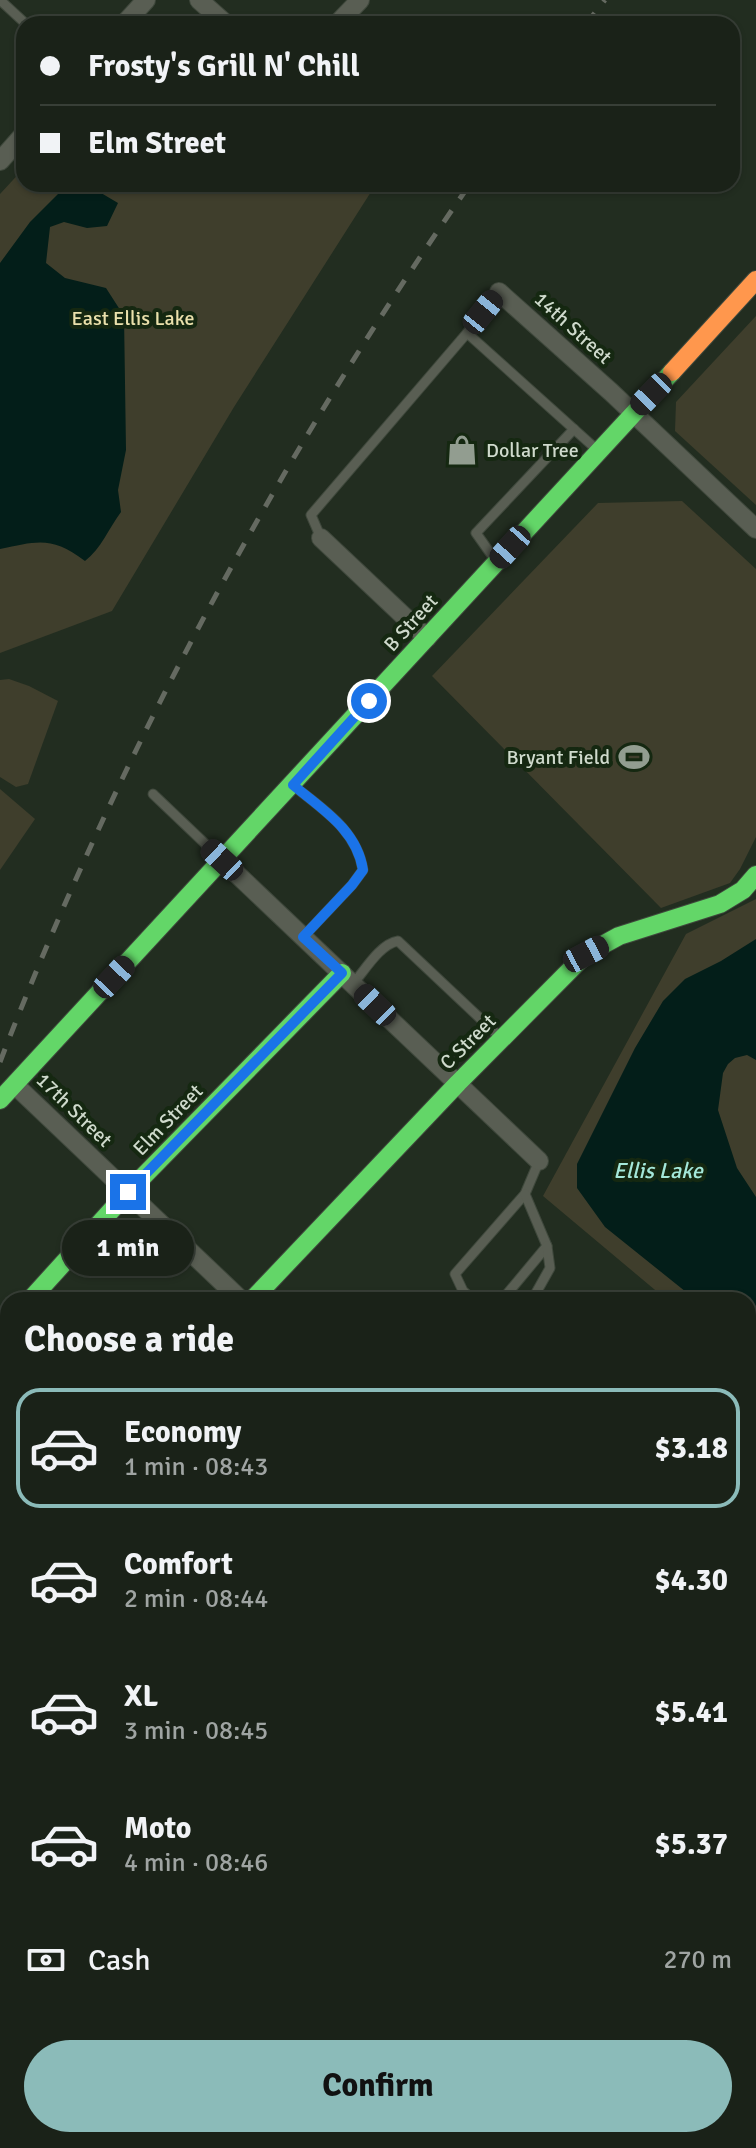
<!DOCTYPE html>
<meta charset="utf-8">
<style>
body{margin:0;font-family:Signika,sans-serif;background:#232a21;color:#f1f3f6;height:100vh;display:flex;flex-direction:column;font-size:30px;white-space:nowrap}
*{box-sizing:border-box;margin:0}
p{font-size:26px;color:#9fa4a2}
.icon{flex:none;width:44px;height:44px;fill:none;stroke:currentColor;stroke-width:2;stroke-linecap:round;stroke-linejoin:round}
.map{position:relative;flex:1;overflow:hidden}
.side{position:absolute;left:0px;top:1292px;width:756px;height:856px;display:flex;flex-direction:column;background:#1a2218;border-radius:24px 24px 0 0;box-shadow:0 2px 6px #0004,0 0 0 2px #383f37}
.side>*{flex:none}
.guide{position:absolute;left:16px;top:16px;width:724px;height:176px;border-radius:24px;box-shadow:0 2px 6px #0004,0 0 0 2px #383f37;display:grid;align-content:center;height:176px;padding:0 24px;background:#1a2218}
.end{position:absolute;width:36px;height:36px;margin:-18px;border:10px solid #1a73e8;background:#fff;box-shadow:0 0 0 4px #fff}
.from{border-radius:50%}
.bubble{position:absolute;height:56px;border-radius:28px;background:#1a2218;box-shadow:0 2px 6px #0004,0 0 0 2px #383f37;font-size:26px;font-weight:700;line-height:56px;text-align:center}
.car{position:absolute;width:24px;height:48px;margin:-24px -12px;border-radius:10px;box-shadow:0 0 6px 2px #0007;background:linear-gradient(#222 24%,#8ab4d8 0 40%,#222 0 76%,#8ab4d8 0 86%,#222 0)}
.guide b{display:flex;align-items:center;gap:28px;height:76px;font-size:30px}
.guide b+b{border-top:2px solid #383f37}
.guide i{width:20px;height:20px;background:#f1f3f6}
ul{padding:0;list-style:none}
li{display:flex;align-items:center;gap:24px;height:120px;margin:0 16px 12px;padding:0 8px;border:4px solid transparent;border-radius:24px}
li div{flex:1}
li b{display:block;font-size:30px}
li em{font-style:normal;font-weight:700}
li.active{border-color:#8bbbb9}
li>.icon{width:72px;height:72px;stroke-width:1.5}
h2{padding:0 24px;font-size:36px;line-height:96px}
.pay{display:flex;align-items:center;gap:20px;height:88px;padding:0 24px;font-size:30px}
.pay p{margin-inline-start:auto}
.cta{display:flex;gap:16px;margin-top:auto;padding:16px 24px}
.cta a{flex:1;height:92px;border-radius:48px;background:#8bbbb9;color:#111;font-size:32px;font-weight:700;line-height:92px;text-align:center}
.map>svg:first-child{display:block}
.green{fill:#3f3e2c}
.water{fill:#031e19}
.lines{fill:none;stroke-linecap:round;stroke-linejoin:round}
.lane-casing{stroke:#3f483c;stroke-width:11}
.street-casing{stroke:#3f483c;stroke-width:20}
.fast-casing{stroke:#3f483c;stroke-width:20}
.slow-casing{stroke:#3f483c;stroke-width:20}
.lane{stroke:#595e53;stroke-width:9}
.street{stroke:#595e53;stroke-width:18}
.fast{stroke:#63d668;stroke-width:18}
.slow{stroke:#ff974d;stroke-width:18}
.rail{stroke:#656a61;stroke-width:5;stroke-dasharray:14 14;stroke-linecap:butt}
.route{stroke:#1a73e8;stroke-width:10}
.labels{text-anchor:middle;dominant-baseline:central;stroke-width:8;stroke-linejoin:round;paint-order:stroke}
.park-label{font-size:20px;fill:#ebe1ac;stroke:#152811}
.street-label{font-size:20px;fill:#cfdacc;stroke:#152811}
.poi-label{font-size:20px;fill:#cfdacc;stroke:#152811;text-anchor:start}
.water-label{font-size:22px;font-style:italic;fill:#a4e8da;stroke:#152811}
</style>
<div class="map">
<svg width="756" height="2148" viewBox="0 0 756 2148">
<rect width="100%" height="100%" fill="#222d20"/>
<!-- green -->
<g class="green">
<path d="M24 168V184H376L234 407 112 611 0 653V194Z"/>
<path d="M756 316V505L675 431 676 402Z"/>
<path d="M682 501 756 569V837L740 869 730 883 661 908 432 676 598 503Z"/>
<path d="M9 679 29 686 58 701 28 784 16 787 0 777V680Z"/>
<path d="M0 789 35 819 0 870Z"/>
<path d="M756 899V1374L748 1367V1300H667L543 1196 686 934Z"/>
</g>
<!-- water -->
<g class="water">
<path d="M91 187 118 203 107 226 87 228 64 222 50 227 46 263 65 278 106 288 124 316 126 450 118 490 121 512C109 528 101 549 85 561 52 536 38 541 0 549V263L30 222 61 191Z"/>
<path d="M756 939V1060L747 1055 735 1058 728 1064 723 1073 718 1110 737 1168 756 1197V1351L748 1344V1300H696L605 1227 577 1188V1164L635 1048 663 1001 685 979 721 961Z"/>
</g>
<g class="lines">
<!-- lane casing -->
<g class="lane-casing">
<g id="lane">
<path d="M0 0 26 24"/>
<path d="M467 333 499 292"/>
<path d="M321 538 311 515 467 333 595 448"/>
<path d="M493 557 476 533 574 429"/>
<path d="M295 787C324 810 357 831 363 870L352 885 303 937"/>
<path d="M153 794 217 855"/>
<path d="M353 984C365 970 380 944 398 941L502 1039"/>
<path d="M474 1300 463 1291 455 1274 525 1194 539 1161"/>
<path d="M502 1300 547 1246 525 1194"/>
<path d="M532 1300 550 1268 547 1246"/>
<path d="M748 2080 756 2079"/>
<path d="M145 2148 177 2140"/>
</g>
</g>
<!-- street casing -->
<g class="street-casing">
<g id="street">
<path d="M199 0 226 24"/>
<path d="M124 24 146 0"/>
<path d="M337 24 360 0"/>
<path d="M0 161 24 134"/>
<path d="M499 292 611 392 756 529"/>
<path d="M321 538 427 638"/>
<path d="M222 860 539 1161"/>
<path d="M15 1085 241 1300"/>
<path d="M0 1332 8 1324"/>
<path d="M0 1473 8 1481"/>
<path d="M0 1566 8 1557"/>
<path d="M748 1782 756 1781"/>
<path d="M748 1819 756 1902"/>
</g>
</g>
<!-- fast casing -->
<g class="fast-casing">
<g id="fast">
<path d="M0 1100 672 372"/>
<path d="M30 1300 128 1192 342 973"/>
<path d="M252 1300 458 1083 586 954 619 936 720 904 743 890 756 875"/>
</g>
</g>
<!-- slow casing -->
<g class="slow-casing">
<path id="slow" d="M672 372 756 280"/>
</g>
<!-- lane -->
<use href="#lane" class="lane"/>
<!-- street -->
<use href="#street" class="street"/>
<!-- fast -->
<use href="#fast" class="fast"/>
<!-- slow -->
<use href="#slow" class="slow"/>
<!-- rail -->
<g class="rail">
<path d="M586 24 605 0"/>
<path d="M0 1062C119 753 280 456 470 184"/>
<path d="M0 2007 8 2013"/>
<path d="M748 2053 756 2052"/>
<path d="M0 2117 8 2116"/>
<path d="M0 2147 19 2140"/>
</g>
</g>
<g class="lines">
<!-- route -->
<path class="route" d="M128 1192 342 973 303 937 352 885 363 870C357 830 322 809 293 785L369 701"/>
</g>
<!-- icons -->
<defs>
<g id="shop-bare" transform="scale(2.4)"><path d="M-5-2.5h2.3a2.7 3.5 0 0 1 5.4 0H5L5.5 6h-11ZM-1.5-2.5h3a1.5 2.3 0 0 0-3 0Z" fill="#929d90" stroke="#152811" stroke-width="2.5" paint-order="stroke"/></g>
<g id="stadium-bare" transform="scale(2.4)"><path d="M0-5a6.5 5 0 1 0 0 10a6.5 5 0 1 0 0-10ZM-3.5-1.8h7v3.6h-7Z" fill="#929d90" stroke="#152811" stroke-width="2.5" paint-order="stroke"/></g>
</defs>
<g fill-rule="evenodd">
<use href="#shop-bare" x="462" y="450"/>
<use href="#stadium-bare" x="634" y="757"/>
</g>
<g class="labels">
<!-- park labels -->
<g class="park-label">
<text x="133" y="318">East Ellis Lake</text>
</g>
<!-- street labels -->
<g class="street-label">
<text transform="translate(573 328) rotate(42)">14th Street</text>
<text transform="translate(411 623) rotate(-48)">B Street</text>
<text transform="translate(468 1042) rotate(-45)">C Street</text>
<text transform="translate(74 1110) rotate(44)">17th Street</text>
<text transform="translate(168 1120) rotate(-46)">Elm Street</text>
</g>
<!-- poi labels -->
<g class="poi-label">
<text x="486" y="450">Dollar Tree</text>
<text x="610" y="757" text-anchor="end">Bryant Field</text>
</g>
<!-- water labels -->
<g class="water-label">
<text x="658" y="1170">Ellis Lake</text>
</g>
</g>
</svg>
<i class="end from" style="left:369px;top:701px"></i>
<i class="end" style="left:128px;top:1192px"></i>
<div class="bubble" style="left:62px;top:1220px;width:132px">1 min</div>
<i class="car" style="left:483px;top:312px;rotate:39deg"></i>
<i class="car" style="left:651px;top:394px;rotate:224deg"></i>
<i class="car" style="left:510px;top:547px;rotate:222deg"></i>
<i class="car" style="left:222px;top:860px;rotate:313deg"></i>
<i class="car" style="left:586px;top:954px;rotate:62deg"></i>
<i class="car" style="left:114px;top:977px;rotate:43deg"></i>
<i class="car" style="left:375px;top:1005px;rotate:314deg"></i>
<div class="guide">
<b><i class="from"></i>Frosty's Grill N' Chill</b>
<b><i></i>Elm Street</b>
</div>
<section class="side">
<h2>Choose a ride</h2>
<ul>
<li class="active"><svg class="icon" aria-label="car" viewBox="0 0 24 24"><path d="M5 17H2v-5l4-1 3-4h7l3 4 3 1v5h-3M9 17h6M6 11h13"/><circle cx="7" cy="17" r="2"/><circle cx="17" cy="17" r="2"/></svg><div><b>Economy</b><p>1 min · 08:43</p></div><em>$3.18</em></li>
<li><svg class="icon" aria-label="car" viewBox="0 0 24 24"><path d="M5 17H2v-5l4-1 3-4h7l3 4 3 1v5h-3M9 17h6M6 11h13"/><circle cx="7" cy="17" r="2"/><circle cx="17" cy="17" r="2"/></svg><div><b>Comfort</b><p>2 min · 08:44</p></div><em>$4.30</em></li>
<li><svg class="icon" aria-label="car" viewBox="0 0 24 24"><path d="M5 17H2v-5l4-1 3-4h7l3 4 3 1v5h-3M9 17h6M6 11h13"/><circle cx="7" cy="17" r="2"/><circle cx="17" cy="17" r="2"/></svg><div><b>XL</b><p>3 min · 08:45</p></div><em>$5.41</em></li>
<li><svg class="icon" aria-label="car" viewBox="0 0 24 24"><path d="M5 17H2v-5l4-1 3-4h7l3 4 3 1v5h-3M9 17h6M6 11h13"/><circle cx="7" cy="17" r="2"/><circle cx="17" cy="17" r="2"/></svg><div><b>Moto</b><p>4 min · 08:46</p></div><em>$5.37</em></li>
</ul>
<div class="pay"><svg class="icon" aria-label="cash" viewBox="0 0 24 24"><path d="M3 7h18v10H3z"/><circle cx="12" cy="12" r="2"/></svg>Cash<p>270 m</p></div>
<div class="cta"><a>Confirm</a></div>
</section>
</div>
